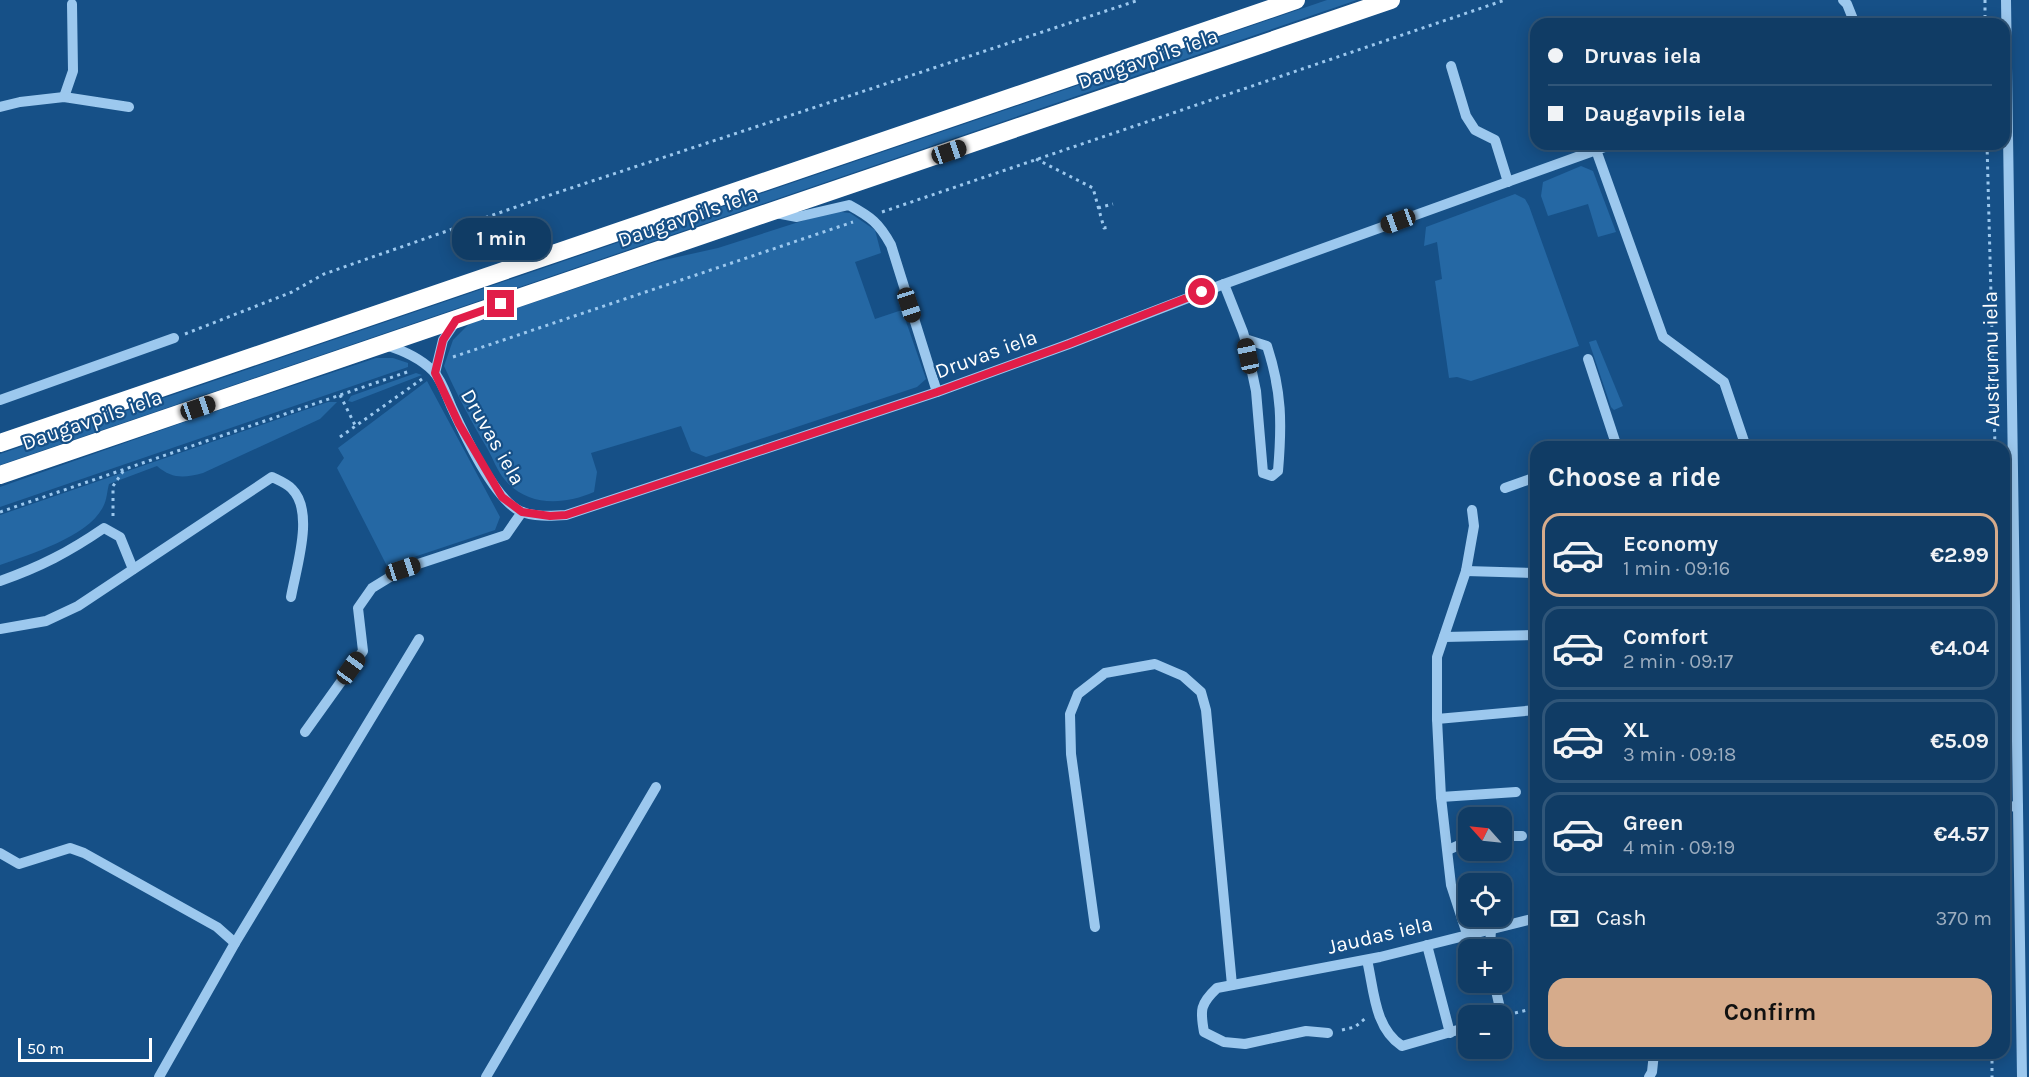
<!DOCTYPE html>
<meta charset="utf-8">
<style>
body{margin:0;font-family:Karla,sans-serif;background:#1e476e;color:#f1f3f6;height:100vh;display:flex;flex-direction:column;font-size:22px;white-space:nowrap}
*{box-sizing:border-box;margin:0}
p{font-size:20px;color:#9cadbf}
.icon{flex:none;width:33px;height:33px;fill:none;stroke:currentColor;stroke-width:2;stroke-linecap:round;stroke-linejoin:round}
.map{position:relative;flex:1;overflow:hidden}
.drawer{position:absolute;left:1530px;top:441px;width:480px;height:618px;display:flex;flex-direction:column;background:#103c65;border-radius:18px;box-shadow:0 3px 15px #0003,0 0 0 2px #305679}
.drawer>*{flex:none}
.guide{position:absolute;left:1530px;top:18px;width:480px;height:132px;border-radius:18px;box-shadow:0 3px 15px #0003,0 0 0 2px #305679;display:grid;align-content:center;height:132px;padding:0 18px;background:#103c65}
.needle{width:39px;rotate:297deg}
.tools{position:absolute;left:1458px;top:807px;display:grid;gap:12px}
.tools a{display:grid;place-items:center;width:54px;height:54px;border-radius:12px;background:#103c65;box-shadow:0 3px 15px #0003,0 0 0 2px #305679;font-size:30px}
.scale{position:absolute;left:18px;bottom:15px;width:134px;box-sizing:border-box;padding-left:6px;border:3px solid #fff;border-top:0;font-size:16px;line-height:21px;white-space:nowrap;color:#fff;-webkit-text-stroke:4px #165087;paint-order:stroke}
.end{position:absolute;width:27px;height:27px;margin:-14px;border:8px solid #e11d48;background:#fff;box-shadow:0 0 0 3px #fff}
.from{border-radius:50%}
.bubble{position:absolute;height:42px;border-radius:18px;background:#103c65;box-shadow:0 3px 15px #0003,0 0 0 2px #305679;font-size:20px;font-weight:700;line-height:42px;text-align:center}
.car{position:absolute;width:18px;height:36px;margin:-18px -9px;border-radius:8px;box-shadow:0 0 4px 2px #0007;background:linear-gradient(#222 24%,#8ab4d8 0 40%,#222 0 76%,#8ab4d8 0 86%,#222 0)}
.guide b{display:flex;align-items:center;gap:21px;height:57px;font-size:22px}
.guide b+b{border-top:2px solid #305679}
.guide i{width:15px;height:15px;background:#f1f3f6}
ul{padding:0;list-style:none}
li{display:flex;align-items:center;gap:18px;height:84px;margin:0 12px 9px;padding:0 6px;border:3px solid #305679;border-radius:18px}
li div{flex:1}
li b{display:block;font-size:22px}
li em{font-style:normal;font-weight:700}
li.selected{border-color:#d6ab8b}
li>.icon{width:54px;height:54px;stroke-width:1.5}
h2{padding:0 18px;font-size:27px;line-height:72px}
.pay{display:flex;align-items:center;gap:15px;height:66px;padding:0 18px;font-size:22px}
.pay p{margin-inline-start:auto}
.primary-button{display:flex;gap:12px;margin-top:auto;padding:12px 18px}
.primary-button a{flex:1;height:69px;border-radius:18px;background:#d6ab8b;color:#111;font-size:24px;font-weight:700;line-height:69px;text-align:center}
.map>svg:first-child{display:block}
.green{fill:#2568a4}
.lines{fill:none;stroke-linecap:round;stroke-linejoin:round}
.path{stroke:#9cc8ee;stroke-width:3;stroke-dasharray:3 4.5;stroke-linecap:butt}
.minor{stroke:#9cc8ee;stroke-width:10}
.highway{stroke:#fff;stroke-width:18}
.route{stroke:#e11d48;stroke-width:8}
.labels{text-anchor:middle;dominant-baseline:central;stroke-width:4.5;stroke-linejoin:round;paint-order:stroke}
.street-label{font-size:21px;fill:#fff;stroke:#165087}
</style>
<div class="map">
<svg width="2029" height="1077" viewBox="0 0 2029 1077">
<rect width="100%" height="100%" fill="#165087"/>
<!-- green -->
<g class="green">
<path d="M1327 0H1357L0 465V454Z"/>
<path d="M1581 166 1593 171 1616 232 1598 237 1588 204 1548 216 1541 196 1543 182Z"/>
<path d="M1515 194 1525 199 1529 206 1579 346 1471 381 1457 377 1449 378 1435 281 1442 279 1437 242 1424 246 1426 227Z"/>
<path d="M833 211 850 213 875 230 881 253 855 262 875 319 902 310 926 379 917 387 706 457 691 451 681 426 591 453 597 472 594 492C564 505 528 507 505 480 497 471 493 458 487 448 471 421 457 395 444 366L453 340 469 324 655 262 718 248Z"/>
<path d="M1596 340 1623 406 1614 410 1611 407 1589 342Z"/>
<path d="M376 358H393L408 363V367L0 507V487L193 419Z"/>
<path d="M416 373 422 375 352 402 348 401 351 396Z"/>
<path d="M427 381 500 517 495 530 387 566 337 468 344 458 338 448Z"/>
<path d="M328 402H337L320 419 203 473C184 478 172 479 157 466L109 484C107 491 107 500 103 507 88 537 30 554 0 565V515Z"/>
</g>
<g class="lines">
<!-- path -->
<g class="path">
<path d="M1985 0V24"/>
<path d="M1987 144 1995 447"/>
<path d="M1036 159 1093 188 1104 228 1110 227"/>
<path d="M1098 208 1113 204"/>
<path d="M882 212 1505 0"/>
<path d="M185 334 292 292 324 274 361 261 556 193 1139 0"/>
<path d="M453 357 853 222"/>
<path d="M340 395 355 425"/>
<path d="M340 437 422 379"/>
<path d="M0 512 410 371"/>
<path d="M113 516V486L124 470"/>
<path d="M1515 1013 1536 1008"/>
<path d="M1342 1030 1355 1027 1367 1017"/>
<path d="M1992 1053V1077"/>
</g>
<!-- minor -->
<g class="minor">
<path d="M1843 0 1847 4 1855 24"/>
<path d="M2006 0 2022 1077"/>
<path d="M1451 66 1466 116 1475 130 1495 140 1508 182"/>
<path d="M64 97 73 71 72 4"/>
<path d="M0 107 20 102 64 97 129 107"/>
<path d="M1596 150 1663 337 1724 382 1746 447"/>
<path d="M776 213 797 217 849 205C871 217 879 223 891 245L937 392"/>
<path d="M1224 284 1243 332 1245 339 1256 391 1263 473 1272 476 1278 471C1282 424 1282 392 1267 346L1245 339"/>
<path d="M385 345C402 350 420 358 433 371 442 380 447 397 452 408 464 434 494 499 520 511 533 517 551 516 566 515L937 392 1069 344 1224 284 1613 144"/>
<path d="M1588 359 1617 447"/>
<path d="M435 373 443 340 456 321"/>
<path d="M0 400 174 338"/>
<path d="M1505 488 1536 477"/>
<path d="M1466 571 1536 573"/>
<path d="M0 581C40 567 69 552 104 528L120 537 133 569"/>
<path d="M0 629 46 621 78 606 272 477C278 480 288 484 292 489 315 512 296 568 291 597"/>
<path d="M1444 637 1536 635"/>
<path d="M1437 719 1536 710"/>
<path d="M305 732 363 651 358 608 372 588 403 569 506 535 522 512"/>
<path d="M1441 797 1516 792"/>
<path d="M2004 807 2018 806"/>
<path d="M1502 836H1522"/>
<path d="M1448 850 1468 841"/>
<path d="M0 853 19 864 70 848 84 853 217 927 235 943"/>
<path d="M1095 927 1071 754 1070 714 1078 694 1105 673 1155 664 1183 676 1201 692 1206 710 1232 985"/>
<path d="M1467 934 1451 885 1441 797 1437 719V657L1466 571 1474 526 1472 510"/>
<path d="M1427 945 1450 1033"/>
<path d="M1490 950 1491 928"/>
<path d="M1367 960C1374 989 1374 1028 1402 1046L1468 1027"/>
<path d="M1494 982 1502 1017"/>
<path d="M1328 1033 1306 1031 1245 1044 1224 1042 1204 1032C1200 1010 1200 1004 1217 988L1380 957 1536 918"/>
<path d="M159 1077 235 943 419 639"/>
<path d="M486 1077 656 787"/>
<path d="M1649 1077 1652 1072 1654 1053"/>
</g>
<!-- highway -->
<g class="highway">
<path d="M0 443 1296 0"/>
<path d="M0 475 1391 0"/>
</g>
</g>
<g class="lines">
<!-- route -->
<path class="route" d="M501 304 456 320 443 340 435 373 459 424 502 497 522 512 550 516 566 515 937 392 1069 344 1202 292"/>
</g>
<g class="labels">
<!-- street labels -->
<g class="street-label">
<text transform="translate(1148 59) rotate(-19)">Daugavpils iela</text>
<text transform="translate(688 217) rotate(-19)">Daugavpils iela</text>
<text transform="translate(986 354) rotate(-20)">Druvas iela</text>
<text transform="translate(1991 359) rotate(-91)">Austrumu iela</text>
<text transform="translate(92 420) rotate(-19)">Daugavpils iela</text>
<text transform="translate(493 437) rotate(60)">Druvas iela</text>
<text transform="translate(1380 935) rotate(-13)">Jaudas iela</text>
</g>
</g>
</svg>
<div class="tools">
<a><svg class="needle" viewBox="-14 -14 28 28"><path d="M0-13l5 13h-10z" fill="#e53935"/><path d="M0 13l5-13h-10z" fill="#9cadbf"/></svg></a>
<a><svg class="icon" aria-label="locate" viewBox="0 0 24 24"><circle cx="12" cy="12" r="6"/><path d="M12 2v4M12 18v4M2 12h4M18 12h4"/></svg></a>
<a>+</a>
<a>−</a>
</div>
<div class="scale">50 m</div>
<i class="end from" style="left:1202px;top:292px"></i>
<i class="end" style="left:501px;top:304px"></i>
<div class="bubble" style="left:452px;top:218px;width:99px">1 min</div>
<i class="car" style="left:949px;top:152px;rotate:71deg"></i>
<i class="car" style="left:1398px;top:221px;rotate:250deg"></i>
<i class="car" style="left:909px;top:305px;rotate:162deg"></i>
<i class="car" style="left:1248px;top:356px;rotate:348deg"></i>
<i class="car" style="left:198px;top:408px;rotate:71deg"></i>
<i class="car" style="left:403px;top:569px;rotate:72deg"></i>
<i class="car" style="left:351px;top:668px;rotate:36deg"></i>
<div class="guide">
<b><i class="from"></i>Druvas iela</b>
<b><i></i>Daugavpils iela</b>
</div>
<section class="drawer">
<h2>Choose a ride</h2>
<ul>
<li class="selected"><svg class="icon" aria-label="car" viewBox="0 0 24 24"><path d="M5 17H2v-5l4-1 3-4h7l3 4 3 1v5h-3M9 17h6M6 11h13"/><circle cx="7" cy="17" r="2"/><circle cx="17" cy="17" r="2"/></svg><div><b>Economy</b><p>1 min · 09:16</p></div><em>€2.99</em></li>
<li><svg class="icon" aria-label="car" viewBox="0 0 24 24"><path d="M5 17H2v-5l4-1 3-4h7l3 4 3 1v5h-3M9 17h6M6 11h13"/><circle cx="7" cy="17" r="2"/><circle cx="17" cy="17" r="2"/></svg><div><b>Comfort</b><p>2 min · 09:17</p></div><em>€4.04</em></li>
<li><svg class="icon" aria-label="car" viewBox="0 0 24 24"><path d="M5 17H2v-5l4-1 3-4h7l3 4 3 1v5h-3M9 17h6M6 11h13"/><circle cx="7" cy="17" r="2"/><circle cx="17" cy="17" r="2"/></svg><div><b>XL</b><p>3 min · 09:18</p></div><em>€5.09</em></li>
<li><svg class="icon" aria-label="car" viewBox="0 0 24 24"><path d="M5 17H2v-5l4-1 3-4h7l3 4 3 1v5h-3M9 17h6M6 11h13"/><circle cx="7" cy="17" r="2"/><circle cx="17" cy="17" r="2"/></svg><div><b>Green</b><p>4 min · 09:19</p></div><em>€4.57</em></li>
</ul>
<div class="pay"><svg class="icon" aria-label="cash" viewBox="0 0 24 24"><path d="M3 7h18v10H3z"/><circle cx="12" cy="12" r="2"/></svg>Cash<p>370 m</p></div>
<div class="primary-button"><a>Confirm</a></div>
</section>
</div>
